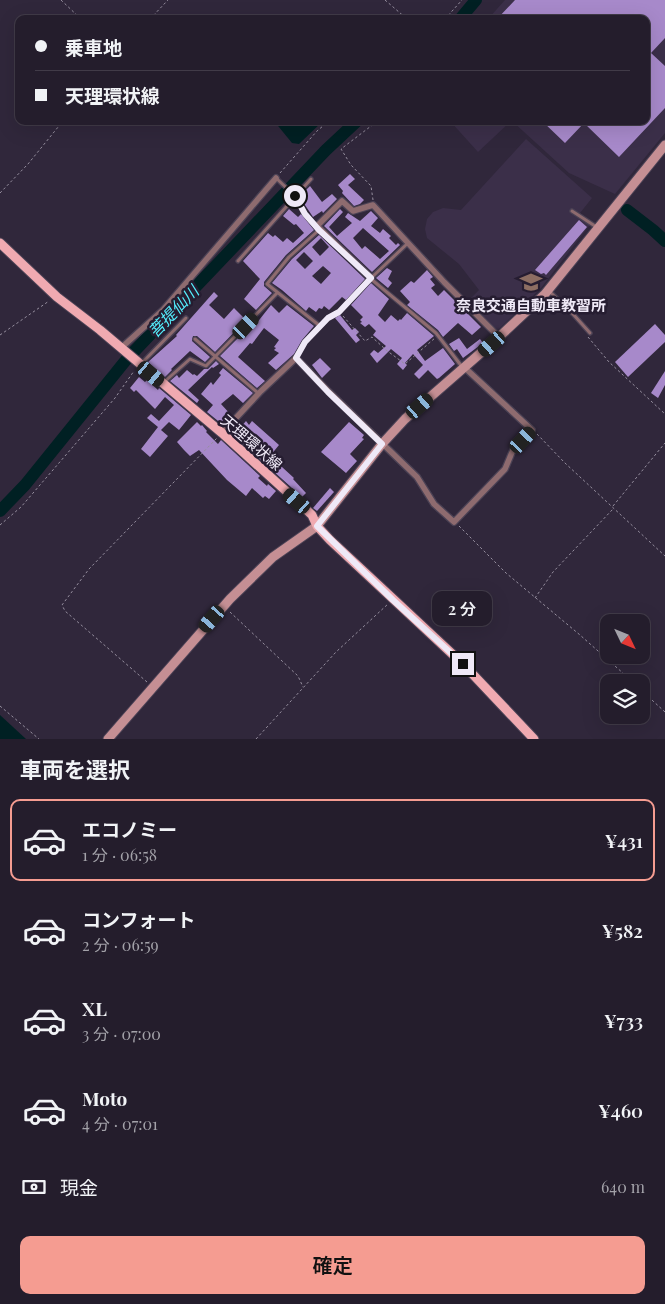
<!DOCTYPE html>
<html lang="ja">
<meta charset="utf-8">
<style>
body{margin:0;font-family:"Playfair Display","Noto Sans JP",serif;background:#302a38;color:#f1f3f6;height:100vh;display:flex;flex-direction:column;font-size:19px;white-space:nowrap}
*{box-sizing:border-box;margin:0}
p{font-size:16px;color:#a3a2a9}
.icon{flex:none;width:28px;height:28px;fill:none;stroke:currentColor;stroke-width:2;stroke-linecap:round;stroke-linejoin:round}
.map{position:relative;height:739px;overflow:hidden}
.panel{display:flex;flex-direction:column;background:#241d2c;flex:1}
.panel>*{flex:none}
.top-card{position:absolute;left:15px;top:15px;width:635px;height:110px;border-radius:10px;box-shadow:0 5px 20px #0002,0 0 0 1px #413b48;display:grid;align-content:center;height:110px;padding:0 20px;background:#241d2c}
.needle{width:32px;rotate:133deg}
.fabs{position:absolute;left:600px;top:614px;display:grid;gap:10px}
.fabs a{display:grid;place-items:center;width:50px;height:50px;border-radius:10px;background:#241d2c;box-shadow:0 5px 20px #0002,0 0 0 1px #413b48;font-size:25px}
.end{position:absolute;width:22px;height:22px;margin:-11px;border:6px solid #efe9f7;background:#111;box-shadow:0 0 0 2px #111}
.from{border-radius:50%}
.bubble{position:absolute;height:35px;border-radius:10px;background:#241d2c;box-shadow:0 5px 20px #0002,0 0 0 1px #413b48;font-size:16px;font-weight:600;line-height:35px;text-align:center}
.car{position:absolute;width:15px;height:30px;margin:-15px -8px;border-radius:6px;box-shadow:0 0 4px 1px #0007;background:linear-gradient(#222 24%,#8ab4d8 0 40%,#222 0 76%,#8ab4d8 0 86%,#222 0)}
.top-card b{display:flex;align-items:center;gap:18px;height:48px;font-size:19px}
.top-card b+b{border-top:1px solid #413b48}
.top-card i{width:12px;height:12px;background:#f1f3f6}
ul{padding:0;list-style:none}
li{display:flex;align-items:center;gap:15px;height:82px;margin:0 10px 8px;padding:0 10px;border:2px solid transparent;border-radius:10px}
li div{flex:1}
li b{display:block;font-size:19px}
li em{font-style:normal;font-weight:600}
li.on{border-color:#f59c91}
li>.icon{width:45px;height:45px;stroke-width:1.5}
h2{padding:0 20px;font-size:22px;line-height:60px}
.pay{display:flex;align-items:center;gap:12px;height:55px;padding:0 20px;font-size:19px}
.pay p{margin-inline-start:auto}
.cta{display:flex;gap:10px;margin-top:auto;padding:10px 20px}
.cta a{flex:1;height:58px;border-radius:10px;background:#f59c91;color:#111;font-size:20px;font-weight:600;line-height:58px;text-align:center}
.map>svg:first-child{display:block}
.built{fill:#3b2f49}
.water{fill:#002023}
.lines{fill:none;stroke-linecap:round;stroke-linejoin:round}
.river{stroke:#002023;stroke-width:12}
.building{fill:#a789ca;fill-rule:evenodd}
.lane-casing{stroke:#4b4255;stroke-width:5.5}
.street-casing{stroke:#4b4255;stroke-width:8}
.secondary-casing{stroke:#4b4255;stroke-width:11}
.primary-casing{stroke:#4b4255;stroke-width:11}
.path{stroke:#968f9f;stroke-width:1;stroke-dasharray:2.5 2.5;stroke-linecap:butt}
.lane{stroke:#8e6b6f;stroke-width:3}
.street{stroke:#8e6b6f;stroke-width:5.5}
.secondary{stroke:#c58f94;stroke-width:9}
.primary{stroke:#f0aab1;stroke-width:9}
.route{stroke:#efe9f7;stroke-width:6}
.labels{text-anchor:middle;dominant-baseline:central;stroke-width:5;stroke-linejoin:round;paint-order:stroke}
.poi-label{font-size:15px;font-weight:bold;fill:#efe9f7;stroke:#261d31}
.street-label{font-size:15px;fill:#efe9f7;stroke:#261d31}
.water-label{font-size:16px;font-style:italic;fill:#54eefd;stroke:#261d31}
</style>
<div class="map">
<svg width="665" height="739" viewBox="0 0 665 739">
<rect width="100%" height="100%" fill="#30273b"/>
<!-- built -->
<g class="built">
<path d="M505 0H665V133L615 194 569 173 512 121H646V19H488Z"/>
<path d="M450 121H511L478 152Z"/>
<path d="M526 139 592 198 580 213 592 222 541 288 496 332 468 301 479 290 459 264 427 238 425 229 427 219 433 212 443 208 461 210Z"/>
</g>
<!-- water -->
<g class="water">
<path d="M274 121H323L299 144 292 143Z"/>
<path d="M0 715 26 739H0Z"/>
</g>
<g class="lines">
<!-- river -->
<g class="river">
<path d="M460 19 476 0"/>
<path d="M627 210 653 230 665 241"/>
<path d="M0 511 25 485 126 360 326 150 357 121"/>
</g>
</g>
<!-- building -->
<g class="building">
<path d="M515 0H665V38L651 53 665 66V108L619 157 584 123 565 143 542 121H646V19H497Z"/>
<path d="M350 174 355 179 348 185 364 200 360 204 354 206 342 193 343 191 338 185Z"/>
<path d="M310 186 322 202 332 194 337 199 323 213 322 211 313 217 301 199 302 194Z"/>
<path d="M289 209 298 217 301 214 314 230 286 255 264 282V286L272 293 256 310 244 299 260 279 243 261 268 233 273 237 275 235 283 242 287 238 293 243 304 233 296 224 294 225 283 216Z"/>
<path d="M340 209 343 212 329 227 337 236 352 223 345 217 348 213 360 221 371 211 378 218 371 226 380 233 383 229 391 236 389 238 396 245 398 243 400 245 372 272 324 226ZM363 228 389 251 380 259 365 246 362 249 353 238Z"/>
<path d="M579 220 587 227 546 275 544 273 541 274 535 270Z"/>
<path d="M319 235 365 279 346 300 342 297 329 310 324 306 322 309 319 308 316 312 309 307 306 311 282 290 272 283 292 259ZM321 238 329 247 320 256 312 247ZM304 252 313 261 305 269 296 260ZM323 266 331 273 321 284 312 276Z"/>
<path d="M387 268 392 271 388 279 392 283 388 288 376 278Z"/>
<path d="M427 270 433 277 430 279 435 285 431 288 438 296 444 290 481 327 472 335 458 323 443 337 438 330 407 305 410 302 400 291 411 281 414 283Z"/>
<path d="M371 283 389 299 378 315 385 322 391 315 398 321 400 319 401 320 407 313 434 336 417 350 425 361 443 348 455 364 439 378 437 379 428 370 419 379 414 374 423 365 413 354 405 363 407 365 403 370 397 364 402 358 391 349 377 363 370 354 374 350 378 353 386 346 373 335 376 331 369 324 365 327 360 323 362 322 360 320 363 317 351 305Z"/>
<path d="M214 292 218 296 209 305 224 319 234 308 246 320 215 352 197 336H193L192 341 210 357 205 362 190 351 171 369 172 370 165 377 148 362 177 336 176 335Z"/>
<path d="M271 305 279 313 287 305 314 326 302 340 294 354 276 370 268 363 279 353 274 350 276 348 274 347 279 340 264 328 252 344 250 343 238 357 265 381 257 388 220 356 240 336 245 338Z"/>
<path d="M340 315 352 330 355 328 359 332 356 335 360 340 356 343 335 318Z"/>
<path d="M655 324 665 335V342L628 377 615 362Z"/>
<path d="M459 338 467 349 480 339 483 343 463 358 457 349 454 351 449 344Z"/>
<path d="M320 358 331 369 322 378 312 365Z"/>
<path d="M216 361 219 364 213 368 212 367 188 390 199 400 197 403 170 381 177 375 179 378 187 370 193 375 194 374 197 376 204 369H208Z"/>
<path d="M223 368 253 393 243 403 233 394 221 404 232 416 223 425 207 412 213 405 201 394 211 382 213 385 221 375 219 373Z"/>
<path d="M665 371V385L658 398 651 393Z"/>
<path d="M139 377 145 382 147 380 158 390 159 388 191 415 179 430 169 422 161 430 168 436 150 457 141 449 158 427 147 418 151 414 159 421 174 405 165 397 155 409 136 390 134 392 130 388Z"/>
<path d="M246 421 249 425 252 421 279 445 270 456 294 478 293 479 306 493 302 497 230 432 236 425 240 428Z"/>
<path d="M197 422 201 426 202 425 207 431 206 432 218 444 221 440 260 476 258 478 267 486 268 484 276 491 269 499 265 496 263 498 252 488 246 496 227 480 199 450 190 456 184 450 177 442Z"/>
<path d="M349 422 364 435 362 438 364 439 350 454 357 461 346 473 321 452Z"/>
<path d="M330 488 334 492 317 511 313 508Z"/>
</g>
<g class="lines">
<!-- lane casing -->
<g class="lane-casing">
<g id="lane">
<path d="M276 178 295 196 305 214 316 226"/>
<path d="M572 211 598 228"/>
<path d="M319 230 289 257 267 284 320 326"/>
<path d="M238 261 311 179"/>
<path d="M371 279 436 333 463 368"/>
<path d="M549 291 573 314 590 333"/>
<path d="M195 339 258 393"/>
<path d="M296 357 305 342 328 318 339 312 371 278 408 243"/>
<path d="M141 364 186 318"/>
<path d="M163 383 190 359 206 366 277 293"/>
</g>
</g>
<!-- street casing -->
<g class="street-casing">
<g id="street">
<path d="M371 278 317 226 342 201 353 211 373 205 444 282 499 337"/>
<path d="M121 348 163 310 276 178"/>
<path d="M222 433 261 391 296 358 328 391 417 477 434 504 454 522 505 469 513 450 532 430 464 367"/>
</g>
</g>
<!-- secondary casing -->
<g class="secondary-casing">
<path id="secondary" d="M108 739 230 599 273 557 317 526 382 444 405 419 499 337 545 294 665 145"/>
</g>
<!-- primary casing -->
<g class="primary-casing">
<path id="primary" d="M0 243 57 297 100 330 222 433 297 501 312 515 317 526 330 540 463 664 534 739"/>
</g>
<!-- path -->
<g class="path">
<path d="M61 0 81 19"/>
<path d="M385 0 407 19"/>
<path d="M150 19 168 0"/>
<path d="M445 19 462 0"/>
<path d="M280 173 317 131 329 121"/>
<path d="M0 193 28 164 63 121"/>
<path d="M373 200 371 186 351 165 341 149 375 123"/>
<path d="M343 316 365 341 372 337 386 350 405 364 435 338"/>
<path d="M0 335 49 301"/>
<path d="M588 337 609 362 665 414"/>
<path d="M537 434 565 463 665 556"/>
<path d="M613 506 665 443"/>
<path d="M0 525 21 507 115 398 134 371"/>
<path d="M459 526 506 573 580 635 633 682"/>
<path d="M535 598 553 572 613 509"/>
<path d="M230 612 298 676 303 687"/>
<path d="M147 682 65 611 62 605 89 569 217 438"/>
<path d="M641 690 665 712"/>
<path d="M0 706 39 739"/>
<path d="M256 739 336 652 388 604"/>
</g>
<!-- lane -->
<use href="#lane" class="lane"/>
<!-- street -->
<use href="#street" class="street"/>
<!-- secondary -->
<use href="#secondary" class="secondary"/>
<!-- primary -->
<use href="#primary" class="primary"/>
</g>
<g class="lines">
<!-- route -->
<path class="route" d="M295 196 305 214 319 230 371 278 339 312 328 318 305 342 296 358 328 392 382 444 317 526 393 600 463 664"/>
</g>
<!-- icons -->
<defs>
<g id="school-bare" transform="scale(1.725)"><path d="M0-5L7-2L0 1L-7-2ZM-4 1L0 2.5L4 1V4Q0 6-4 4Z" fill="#8d6e63" stroke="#261d31" stroke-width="2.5" paint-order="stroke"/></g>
</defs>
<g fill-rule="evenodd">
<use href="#school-bare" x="531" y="282"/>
</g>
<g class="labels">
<!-- poi labels -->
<g class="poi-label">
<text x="531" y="305">奈良交通自動車教習所</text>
</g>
<!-- street labels -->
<g class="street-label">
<text transform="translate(252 442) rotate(41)">天理環状線</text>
</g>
<!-- water labels -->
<g class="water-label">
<text transform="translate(173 311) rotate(-46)">菩提仙川</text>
</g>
</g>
</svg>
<div class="fabs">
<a><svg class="needle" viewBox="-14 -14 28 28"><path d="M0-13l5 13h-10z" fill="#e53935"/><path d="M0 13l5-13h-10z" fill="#a3a2a9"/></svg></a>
<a><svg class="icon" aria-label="layers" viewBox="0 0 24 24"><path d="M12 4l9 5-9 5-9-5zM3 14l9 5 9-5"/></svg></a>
</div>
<i class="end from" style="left:295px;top:196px"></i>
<i class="end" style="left:463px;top:664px"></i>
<div class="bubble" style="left:432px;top:591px;width:60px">2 分</div>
<i class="car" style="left:246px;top:326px;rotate:44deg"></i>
<i class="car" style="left:492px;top:344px;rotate:229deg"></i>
<i class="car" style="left:151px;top:374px;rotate:130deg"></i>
<i class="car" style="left:420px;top:406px;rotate:49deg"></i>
<i class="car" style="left:523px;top:440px;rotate:43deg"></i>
<i class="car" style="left:297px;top:501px;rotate:311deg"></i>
<i class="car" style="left:212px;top:619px;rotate:221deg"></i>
<div class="top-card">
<b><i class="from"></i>乗車地</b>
<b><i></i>天理環状線</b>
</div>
</div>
<section class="panel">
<h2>車両を選択</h2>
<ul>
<li class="on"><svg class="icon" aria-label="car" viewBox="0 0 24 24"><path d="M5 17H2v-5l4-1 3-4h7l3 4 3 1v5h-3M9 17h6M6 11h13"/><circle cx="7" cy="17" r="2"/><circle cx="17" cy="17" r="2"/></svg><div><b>エコノミー</b><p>1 分 · 06:58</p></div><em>¥431</em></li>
<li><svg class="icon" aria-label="car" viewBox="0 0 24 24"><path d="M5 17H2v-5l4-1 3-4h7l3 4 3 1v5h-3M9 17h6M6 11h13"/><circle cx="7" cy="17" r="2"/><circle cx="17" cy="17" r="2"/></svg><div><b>コンフォート</b><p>2 分 · 06:59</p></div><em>¥582</em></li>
<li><svg class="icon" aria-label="car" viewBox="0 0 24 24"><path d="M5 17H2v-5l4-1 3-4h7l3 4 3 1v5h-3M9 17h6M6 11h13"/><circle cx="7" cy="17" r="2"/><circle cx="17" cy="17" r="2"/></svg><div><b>XL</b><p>3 分 · 07:00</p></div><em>¥733</em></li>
<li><svg class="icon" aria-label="car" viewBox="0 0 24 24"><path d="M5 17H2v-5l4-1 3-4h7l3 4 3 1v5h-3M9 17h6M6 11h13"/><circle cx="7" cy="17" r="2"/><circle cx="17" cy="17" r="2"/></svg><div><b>Moto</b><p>4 分 · 07:01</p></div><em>¥460</em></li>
</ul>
<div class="pay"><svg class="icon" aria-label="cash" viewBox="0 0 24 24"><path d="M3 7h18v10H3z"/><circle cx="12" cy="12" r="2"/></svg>現金<p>640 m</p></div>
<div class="cta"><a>確定</a></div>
</section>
